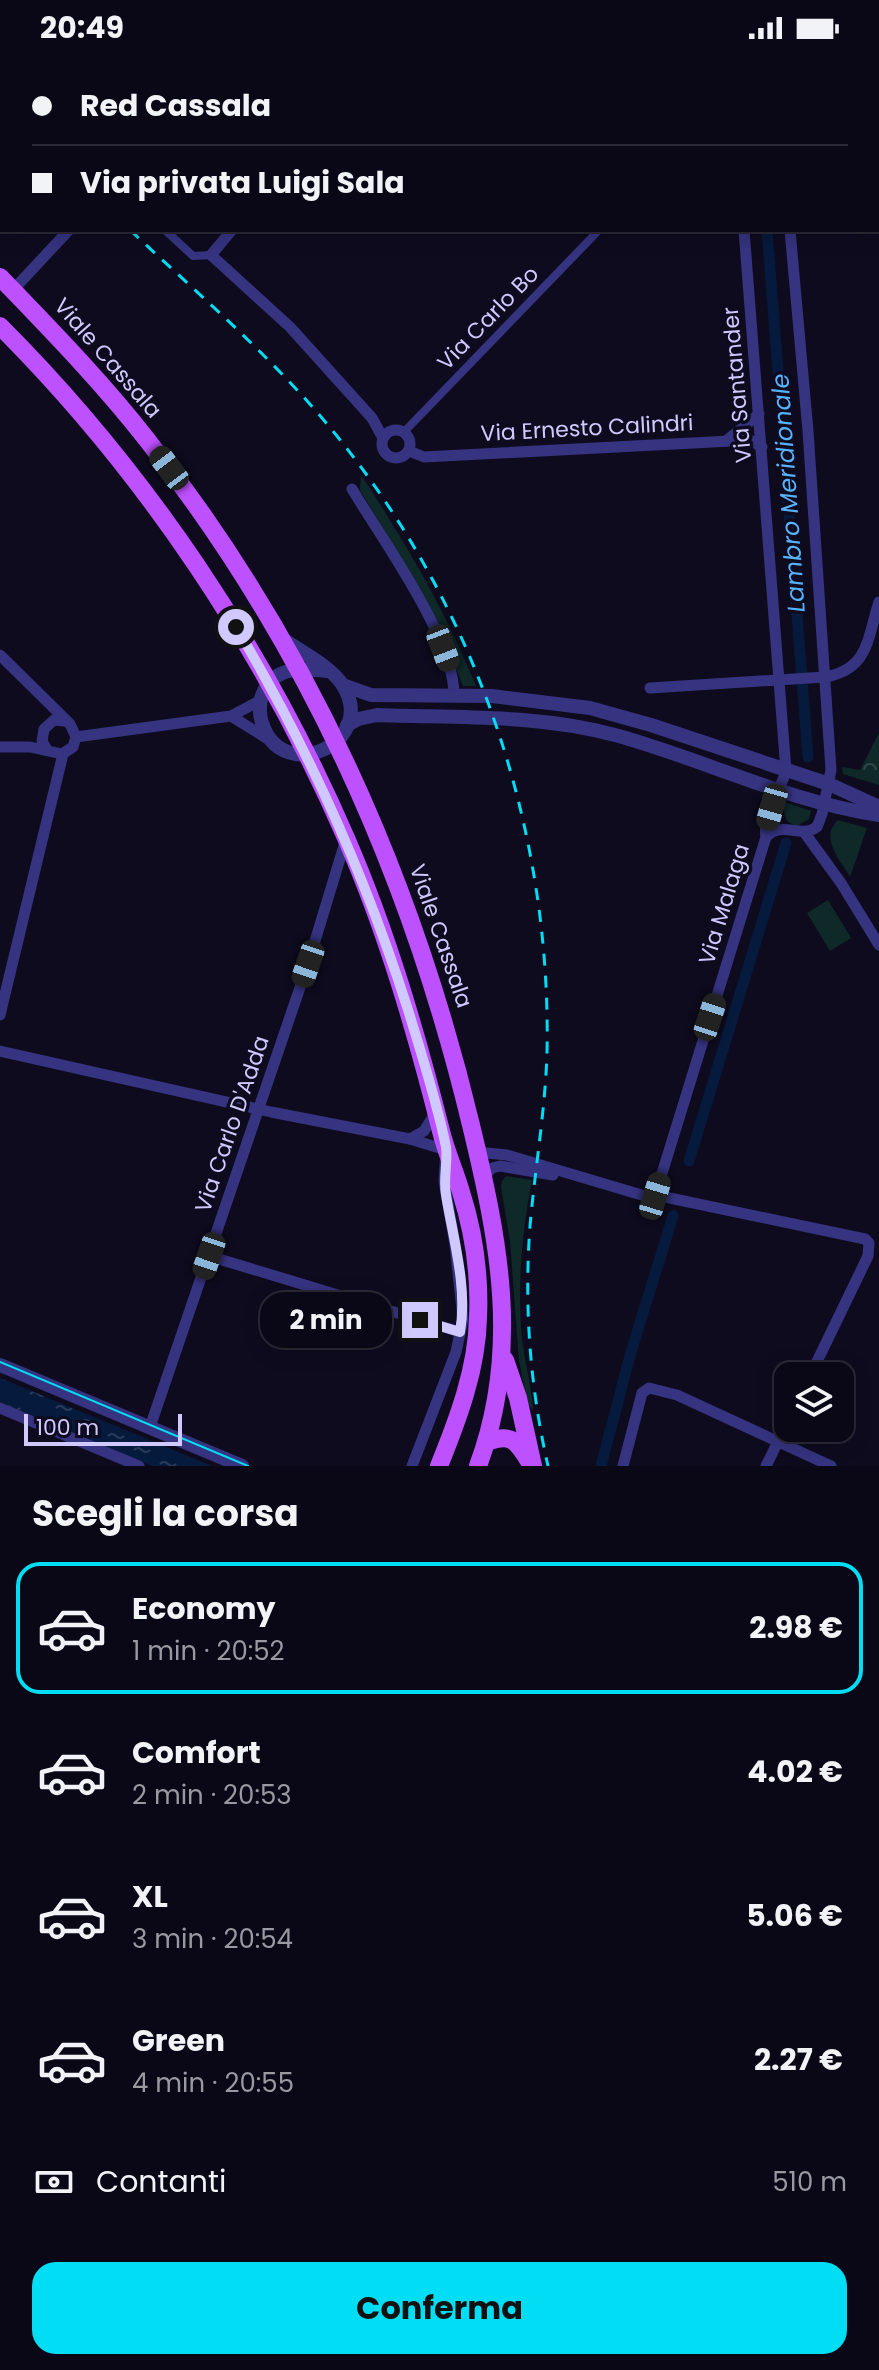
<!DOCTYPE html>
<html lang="it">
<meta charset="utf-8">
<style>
body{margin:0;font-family:Poppins,sans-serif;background:#131120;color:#f1f3f6;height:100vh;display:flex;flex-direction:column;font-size:30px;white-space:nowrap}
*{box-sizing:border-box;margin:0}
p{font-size:26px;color:#999aa1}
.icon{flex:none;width:44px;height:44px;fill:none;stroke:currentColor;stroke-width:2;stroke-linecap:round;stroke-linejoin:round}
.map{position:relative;height:1410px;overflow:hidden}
.drawer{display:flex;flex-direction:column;background:#0a0817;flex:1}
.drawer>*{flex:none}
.top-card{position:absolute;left:0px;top:0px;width:880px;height:176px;box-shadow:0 4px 20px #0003,0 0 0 2px #2a2936;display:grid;align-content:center;height:176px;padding:0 32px;background:#0a0817}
.fabs{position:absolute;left:774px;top:1306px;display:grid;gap:16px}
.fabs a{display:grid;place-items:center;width:80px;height:80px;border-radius:16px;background:#0a0817;box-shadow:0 4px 20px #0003,0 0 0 2px #2a2936;font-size:40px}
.scale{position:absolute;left:24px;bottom:20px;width:158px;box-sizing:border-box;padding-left:8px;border:4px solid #cfc9ff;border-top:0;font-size:22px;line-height:28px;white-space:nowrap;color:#cfc9ff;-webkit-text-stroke:6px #0e0b1f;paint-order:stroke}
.end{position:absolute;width:36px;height:36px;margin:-18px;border:10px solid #cfc9ff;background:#111;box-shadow:0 0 0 4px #111}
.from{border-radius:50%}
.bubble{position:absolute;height:56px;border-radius:24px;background:#0a0817;box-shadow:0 4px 20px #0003,0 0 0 2px #2a2936;font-size:26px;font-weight:700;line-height:56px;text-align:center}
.car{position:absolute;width:24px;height:48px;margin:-24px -12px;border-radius:10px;box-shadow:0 0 6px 2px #0007;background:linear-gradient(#222 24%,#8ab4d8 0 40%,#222 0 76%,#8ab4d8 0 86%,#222 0)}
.top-card b{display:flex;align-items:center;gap:28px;height:76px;font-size:30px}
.top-card b+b{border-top:2px solid #2a2936}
.top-card i{width:20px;height:20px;background:#f1f3f6}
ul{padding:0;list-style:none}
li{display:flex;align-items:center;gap:24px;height:132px;margin:0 16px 12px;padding:0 16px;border:4px solid transparent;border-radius:24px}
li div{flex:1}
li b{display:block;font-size:30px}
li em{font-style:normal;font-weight:700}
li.selected{border-color:#00ddf4}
li>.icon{width:72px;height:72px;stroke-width:1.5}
h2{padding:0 32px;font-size:36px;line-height:96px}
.pay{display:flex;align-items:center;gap:20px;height:88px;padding:0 32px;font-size:30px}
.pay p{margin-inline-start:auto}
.primary-button{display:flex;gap:16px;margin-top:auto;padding:16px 32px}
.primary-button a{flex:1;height:92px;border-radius:24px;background:#00ddf4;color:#111;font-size:32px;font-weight:700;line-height:92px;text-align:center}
.status{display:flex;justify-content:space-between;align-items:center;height:56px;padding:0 40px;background:#0a0817;direction:ltr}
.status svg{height:22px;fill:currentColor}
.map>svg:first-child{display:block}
.green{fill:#0e2928}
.forest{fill:url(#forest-crowns)}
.water{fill:url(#water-ripples)}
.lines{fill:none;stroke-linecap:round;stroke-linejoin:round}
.canal{stroke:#061a3d;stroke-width:11}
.pedestrian{stroke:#363381;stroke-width:8}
.minor{stroke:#363381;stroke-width:11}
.tertiary{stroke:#363381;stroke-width:14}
.primary{stroke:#bd50ff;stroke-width:18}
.tram{stroke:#00ddf4;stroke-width:2}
.rail{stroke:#00ddf4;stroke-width:3;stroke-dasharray:12 10;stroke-linecap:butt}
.route{stroke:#cfc9ff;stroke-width:10}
.labels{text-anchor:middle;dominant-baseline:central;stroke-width:7;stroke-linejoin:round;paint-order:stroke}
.street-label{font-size:22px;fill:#cfc9ff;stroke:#0e0b1f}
.water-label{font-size:24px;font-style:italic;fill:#57b2ff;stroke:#0e0b1f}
</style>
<div class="status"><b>20:49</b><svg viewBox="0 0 49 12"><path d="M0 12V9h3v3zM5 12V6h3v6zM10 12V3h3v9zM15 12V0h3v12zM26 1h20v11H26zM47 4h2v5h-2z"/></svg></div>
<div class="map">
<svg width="879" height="1410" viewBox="0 0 879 1410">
<defs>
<pattern id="forest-crowns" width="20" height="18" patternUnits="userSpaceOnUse" patternTransform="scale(2)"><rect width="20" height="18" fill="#0e2928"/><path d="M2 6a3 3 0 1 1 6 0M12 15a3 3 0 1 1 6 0" fill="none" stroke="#304748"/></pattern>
<pattern id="water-ripples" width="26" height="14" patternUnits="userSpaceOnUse" patternTransform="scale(2)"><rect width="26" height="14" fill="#061a3d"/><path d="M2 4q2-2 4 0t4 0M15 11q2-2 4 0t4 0" fill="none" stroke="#293a5a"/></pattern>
</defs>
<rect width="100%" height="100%" fill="#0e0b1f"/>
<!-- green -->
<g class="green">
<path d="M361 419C406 487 445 554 476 630H463L444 584 399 498 360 434Z"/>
<path d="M784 746 811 755 809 763 797 770C784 767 783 757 784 746Z"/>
<path d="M838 764 867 772 850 821C840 803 819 782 838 764Z"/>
<path d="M828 844 851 882 830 895 807 857Z"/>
<path d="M506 1120 532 1124C522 1176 517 1230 522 1283 525 1307 532 1332 533 1355L528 1348 519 1305 510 1185 501 1131 502 1125Z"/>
</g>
<!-- forest -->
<path class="forest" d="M879 677V729L843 718 842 711 860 714Z"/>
<!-- water -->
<path class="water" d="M0 1322 212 1410H152L0 1346Z"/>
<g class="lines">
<!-- canal -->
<g class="canal">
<path d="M753 0 754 2"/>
<path d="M767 174 808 701"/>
<path d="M689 1105 786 787"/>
<path d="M601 1410 631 1296 673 1160"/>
</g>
<!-- pedestrian -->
<g class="pedestrian">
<path d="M165 174 193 200 211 199"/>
<path d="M404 376 599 174"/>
</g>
<!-- minor -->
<g class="minor">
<path d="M289 0 291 2"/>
<path d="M730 0V2"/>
<path d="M775 0V2"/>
<path d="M243 2 245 0"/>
<path d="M371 2 373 0"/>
<path d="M232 174 211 199 290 271 372 362 383 382"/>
<path d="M13 234 69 174"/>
<circle cx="396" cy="388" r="14"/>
<path d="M726 385 759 358"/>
<path d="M409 395 424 401 750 384 762 391"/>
<path d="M352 433C382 483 455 583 454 640"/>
<path d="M0 599 70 668 76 681 73 691 62 698 30 691H0"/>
<path d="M650 632 825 621C869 613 867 583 879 546"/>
<path d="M231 660 271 685"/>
<path d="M76 681 231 660 261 644"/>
<path d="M47 694 42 685 44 673 54 664 65 665"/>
<path d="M804 776 841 827 879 889"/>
<path d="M766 781C782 764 800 783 817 771L822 758 831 714 808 375 790 174"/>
<path d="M0 959 63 698"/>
<path d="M0 995 271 1056 410 1083 446 1094 444 1125 455 1189 463 1263 456 1296 412 1410"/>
<path d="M410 1083 424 1075 436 1056"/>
<path d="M477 1096 507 1099 645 1140 665 1141 865 1183 869 1187 868 1200 810 1320"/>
<path d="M483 1121 492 1112 500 1110 553 1119"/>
<path d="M655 1140 766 781C762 759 780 736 786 715L744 174"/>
<path d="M209 1200 460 1276"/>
<path d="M0 1352 139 1410"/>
<path d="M150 1371 308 908 346 783"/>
<path d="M623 1410 642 1337 649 1332 677 1339 831 1410"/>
<path d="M766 1410 788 1365"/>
</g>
<!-- tertiary -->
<g class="tertiary">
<path d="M283 583C301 596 329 609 342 628 380 685 283 732 262 667 259 658 259 646 263 637 274 610 303 612 327 615"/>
<path d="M343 629 371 639 492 640 590 652 651 669 829 728 879 751"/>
<path d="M347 669 358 663 377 659C456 662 538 658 615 679 703 703 788 746 879 759"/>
<path d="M0 1309 242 1410"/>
</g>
<!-- primary -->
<g class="primary">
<path d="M0 221C51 274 102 326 148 385 307 587 411 819 471 1069 499 1185 521 1294 478 1410"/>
<path d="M0 270C146 416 264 593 346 782 387 876 416 976 441 1075 446 1096 455 1115 461 1136 474 1177 480 1219 478 1262 477 1313 458 1363 439 1410"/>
<path d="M505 1304 518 1342 533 1410"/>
<path d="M487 1386C511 1377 516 1384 529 1405"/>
</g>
<!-- tram -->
<path class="tram" d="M0 1306 248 1410"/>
<!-- rail -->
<g class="rail">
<path d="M0 46 2 48"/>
<path d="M130 174C195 235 264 294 322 362 472 538 552 767 547 998 545 1056 535 1113 530 1170 524 1251 530 1331 548 1410"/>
</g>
</g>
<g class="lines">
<!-- route -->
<path class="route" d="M236 571C309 693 366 821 409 957 422 1000 437 1046 446 1091 448 1106 443 1123 446 1139 453 1182 468 1232 460 1276L420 1264"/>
</g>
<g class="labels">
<!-- street labels -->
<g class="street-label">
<text transform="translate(488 262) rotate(-46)">Via Carlo Bo</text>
<text transform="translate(108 302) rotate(49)">Viale Cassala</text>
<text transform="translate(737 329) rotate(-95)">Via Santander</text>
<text transform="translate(587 372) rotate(-3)">Via Ernesto Calindri</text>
<text transform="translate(724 848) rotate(-73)">Via Malaga</text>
<text transform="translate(441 880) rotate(71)">Viale Cassala</text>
<text transform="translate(232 1068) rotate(-71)">Via Carlo D'Adda</text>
</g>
<!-- water labels -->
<g class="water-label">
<text transform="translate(788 437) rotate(-94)">Lambro Meridionale</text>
</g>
</g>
</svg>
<div class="fabs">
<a><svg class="icon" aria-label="layers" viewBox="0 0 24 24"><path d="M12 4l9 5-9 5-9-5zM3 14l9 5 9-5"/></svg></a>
</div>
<div class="scale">100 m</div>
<i class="end from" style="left:236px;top:571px"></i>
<i class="end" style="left:420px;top:1264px"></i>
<div class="bubble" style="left:260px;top:1236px;width:132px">2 min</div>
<i class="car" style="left:169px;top:412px;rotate:323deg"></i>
<i class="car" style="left:443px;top:592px;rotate:159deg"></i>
<i class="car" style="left:772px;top:751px;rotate:196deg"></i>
<i class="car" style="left:308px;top:908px;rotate:199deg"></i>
<i class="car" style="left:710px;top:961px;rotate:18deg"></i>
<i class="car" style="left:655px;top:1140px;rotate:17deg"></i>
<i class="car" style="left:209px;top:1200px;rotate:199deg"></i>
<div class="top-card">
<b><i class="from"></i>Red Cassala</b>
<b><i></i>Via privata Luigi Sala</b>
</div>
</div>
<section class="drawer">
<h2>Scegli la corsa</h2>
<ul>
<li class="selected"><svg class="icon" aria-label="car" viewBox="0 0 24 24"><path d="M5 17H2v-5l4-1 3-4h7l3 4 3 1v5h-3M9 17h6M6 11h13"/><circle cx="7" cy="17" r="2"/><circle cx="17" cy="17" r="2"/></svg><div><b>Economy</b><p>1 min · 20:52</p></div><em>2.98 €</em></li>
<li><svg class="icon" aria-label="car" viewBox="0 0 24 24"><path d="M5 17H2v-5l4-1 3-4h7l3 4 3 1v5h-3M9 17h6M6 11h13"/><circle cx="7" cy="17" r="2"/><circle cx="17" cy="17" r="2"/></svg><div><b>Comfort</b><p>2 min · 20:53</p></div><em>4.02 €</em></li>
<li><svg class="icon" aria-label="car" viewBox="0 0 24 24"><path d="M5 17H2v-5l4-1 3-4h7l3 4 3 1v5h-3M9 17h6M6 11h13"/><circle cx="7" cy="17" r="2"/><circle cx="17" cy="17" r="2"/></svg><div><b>XL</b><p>3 min · 20:54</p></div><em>5.06 €</em></li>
<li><svg class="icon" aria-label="car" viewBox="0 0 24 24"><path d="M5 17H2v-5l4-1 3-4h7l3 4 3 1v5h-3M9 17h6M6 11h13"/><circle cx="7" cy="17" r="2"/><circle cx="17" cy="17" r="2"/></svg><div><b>Green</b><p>4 min · 20:55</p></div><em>2.27 €</em></li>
</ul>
<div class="pay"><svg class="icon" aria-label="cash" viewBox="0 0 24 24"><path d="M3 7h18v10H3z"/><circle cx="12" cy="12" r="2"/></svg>Contanti<p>510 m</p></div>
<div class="primary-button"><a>Conferma</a></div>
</section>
